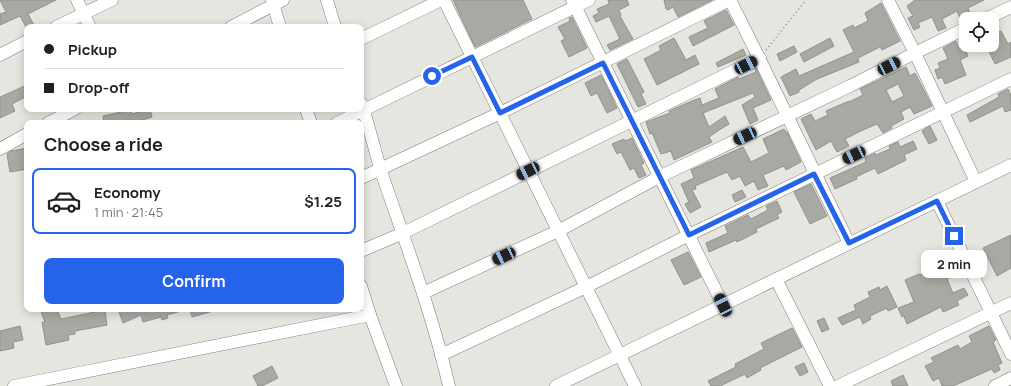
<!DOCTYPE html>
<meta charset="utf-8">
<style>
body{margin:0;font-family:Manrope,sans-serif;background:#f6f6f6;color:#202124;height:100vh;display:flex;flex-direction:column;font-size:15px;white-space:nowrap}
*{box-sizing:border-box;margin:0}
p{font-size:13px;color:#757577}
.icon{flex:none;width:22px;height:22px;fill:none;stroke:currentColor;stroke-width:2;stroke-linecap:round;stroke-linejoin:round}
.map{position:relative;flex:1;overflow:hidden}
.details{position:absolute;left:24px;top:120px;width:340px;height:192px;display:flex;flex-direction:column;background:#fff;border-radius:8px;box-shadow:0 2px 10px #0003}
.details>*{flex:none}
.top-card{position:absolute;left:24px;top:24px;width:340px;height:88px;border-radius:8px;box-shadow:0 2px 10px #0003;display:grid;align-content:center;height:88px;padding:0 20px;background:#fff}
.tools{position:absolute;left:959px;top:12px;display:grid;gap:8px}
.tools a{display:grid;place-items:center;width:40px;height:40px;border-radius:8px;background:#fff;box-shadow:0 2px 10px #0003;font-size:20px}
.end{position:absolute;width:18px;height:18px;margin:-9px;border:5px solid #2563eb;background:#fff;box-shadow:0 0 0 2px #fff}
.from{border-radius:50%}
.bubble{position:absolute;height:28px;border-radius:8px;background:#fff;box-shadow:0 2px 10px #0003;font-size:13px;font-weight:700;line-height:28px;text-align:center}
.car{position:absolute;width:12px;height:24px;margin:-12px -6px;border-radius:5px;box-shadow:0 0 3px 1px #0007;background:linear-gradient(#222 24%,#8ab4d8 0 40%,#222 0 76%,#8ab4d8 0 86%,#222 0)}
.top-card b{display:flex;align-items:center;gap:14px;height:38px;font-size:15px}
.top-card b+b{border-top:1px solid #e0e0e0}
.top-card i{width:10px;height:10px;background:#202124}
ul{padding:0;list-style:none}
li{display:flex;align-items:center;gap:12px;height:66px;margin:0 8px 6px;padding:0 12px;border:2px solid transparent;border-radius:8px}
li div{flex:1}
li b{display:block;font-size:15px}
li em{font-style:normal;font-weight:700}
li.on{border-color:#2563eb}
li>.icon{width:36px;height:36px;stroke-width:1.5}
h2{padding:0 20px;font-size:18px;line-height:48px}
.button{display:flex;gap:8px;margin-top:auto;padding:8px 20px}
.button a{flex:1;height:46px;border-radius:8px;background:#2563eb;color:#fff;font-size:16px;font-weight:700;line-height:46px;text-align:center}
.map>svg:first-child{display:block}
.building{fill:#a9a9a4;stroke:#92928d;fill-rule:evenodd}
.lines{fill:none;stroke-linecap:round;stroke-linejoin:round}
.minor-casing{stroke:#7d7e78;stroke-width:13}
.path{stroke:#888884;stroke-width:1.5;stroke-dasharray:1 3;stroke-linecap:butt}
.minor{stroke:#fff;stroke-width:12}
.route{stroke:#2563eb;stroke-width:5}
</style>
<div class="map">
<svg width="1011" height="386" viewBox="0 0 1011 386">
<rect width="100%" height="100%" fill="#e5e6e0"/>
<!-- building -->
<g class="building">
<path d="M0 0H56L28 14 35 27H26L20 16 0 25V14L6 12Z"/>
<path d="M453 0H523L532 19 475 47Z"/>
<path d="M608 0H627L629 5 619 10 621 15 620 16 633 39 610 50 607 45 620 39 609 16 596 22 593 16 599 13 597 9 609 4Z"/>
<path d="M664 0H712L678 17 673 7 668 10 666 9Z"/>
<path d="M915 0H984L968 8 971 16 961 20 957 11 942 19 946 28 938 31 932 17 918 23 920 27 914 30 908 18 913 16 907 6Z"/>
<path d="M881 3 900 41 882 50 880 47 858 58 859 62 817 79 799 90V92L790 96 781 77 796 69 799 76 854 52 843 30 853 25 854 28 868 21 865 13Z"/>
<path d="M726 10 734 25 693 46 689 37 708 28 704 21Z"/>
<path d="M572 17 587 48 569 57 561 41 565 39 558 27 570 21 569 18Z"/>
<path d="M1001 31 1008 44 1011 42V57L995 64 986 45H992V35Z"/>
<path d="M674 38 686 60 695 55 699 64 657 85 644 59 661 50 659 46Z"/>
<path d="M830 38 834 46 804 62 800 54Z"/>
<path d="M956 41 959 49 964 47 968 56 960 60 966 75 945 84 942 77 938 79 935 70 940 68 938 63 948 59 943 48Z"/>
<path d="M794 46 797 52 780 61 777 54Z"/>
<path d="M743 49 746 55 718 67 716 63Z"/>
<path d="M627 59 644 92 641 94 646 104 638 107 617 64Z"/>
<path d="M906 67 910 76 915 73 932 106 914 114 910 107 901 112 904 119 891 126 892 128 883 133 877 124 863 130 845 139 849 146 837 152 831 141 816 150 801 119 811 114 815 121 828 115 826 111 849 101V102L863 95 860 89ZM898 84 904 96 892 102 886 90Z"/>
<path d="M756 68 771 100 753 108 758 120 750 124 742 105 755 97 753 93 703 113 709 127 725 116 729 124 719 130 709 137 712 142 674 160 671 151 661 154 652 133 650 134 646 122 670 113 669 111 692 101 700 98 702 105 719 98 715 89 738 77 739 79 756 72 755 69Z"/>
<path d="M601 75 617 108 607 113 597 93 591 96 585 83Z"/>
<path d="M27 85V96L12 104 15 111 0 118V97Z"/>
<path d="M1008 89 1011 95V110L1005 112 1003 106 970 122 967 115 999 97 998 94Z"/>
<path d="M150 109 152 117 132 123H104L103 116 131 110 132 114Z"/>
<path d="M930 126 937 140 929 144 922 131Z"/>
<path d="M784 129 786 132H787L801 162 786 170 784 166 763 175 768 186 758 190 754 181 745 186 740 176 732 180 727 172 695 186 696 189 692 190 701 207 690 213 685 204 689 202 681 184 694 178 691 170 743 147 751 162 769 153 763 139Z"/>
<path d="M632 138 644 163 641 165 646 175 639 178 634 168 630 170 621 152 617 154 612 144 624 139 625 141Z"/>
<path d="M913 141 917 149 904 155 906 160 878 174 875 168 856 177 857 179 835 189 830 178 866 162 865 158 875 153 876 155 890 149 889 146 898 142 900 147Z"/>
<path d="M27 148V169L10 172 7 154 11 151Z"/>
<path d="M811 184 827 216 810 224 794 192Z"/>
<path d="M742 190 746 197 735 202 732 195Z"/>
<path d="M777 201 782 212 777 215 779 218 756 229 757 232 737 242 736 240 709 252 706 243 728 233 725 226 748 215 751 219 768 210 766 206Z"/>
<path d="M1011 235V268L997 276 983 248Z"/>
<path d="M688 252 701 277 684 285 671 260Z"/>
<path d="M949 257 957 274 947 279 953 293 964 288 968 295 957 301 959 305 943 312 941 307 907 324 904 316 902 317 898 308 914 302 905 280 919 274 920 275 938 267 936 262Z"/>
<path d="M887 286 897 307 888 311 887 308 870 316 871 319 863 324 860 317 842 325 838 318 856 310 854 305 870 297 868 292 879 287 880 290Z"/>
<path d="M40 309H57L61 319 105 310 107 325 75 331V334L68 335 69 340 46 345 42 322H45Z"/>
<path d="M118 309H181V311L167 315 168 318 162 320 161 317 143 322 141 315 123 323Z"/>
<path d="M190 309H213V311L192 317Z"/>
<path d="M824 318 829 329 822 332 817 321Z"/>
<path d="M20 326 23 340 13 342 14 348 0 351V331Z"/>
<path d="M989 326 996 340 993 342 1002 363 998 365 1000 370 994 373 992 369 953 386H942L939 378 933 381 925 366 934 362 931 358 958 345 960 349 972 342 969 336Z"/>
<path d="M792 328 802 347 760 368 761 370 747 378 745 374 720 386H711L708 381 736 367 735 364 764 349 761 343Z"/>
<path d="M804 363 808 372 800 376 795 367Z"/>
<path d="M272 366 278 378 262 386H258L253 376Z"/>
<path d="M903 375 908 386H893L891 381Z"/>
</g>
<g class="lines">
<!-- minor casing -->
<g class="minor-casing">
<g id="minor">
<path d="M77 0 90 27"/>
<path d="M272 0 280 27"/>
<path d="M327 0 335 27"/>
<path d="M444 0 635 386"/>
<path d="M572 0 723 305"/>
<path d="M730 0C771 80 809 162 849 243"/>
<path d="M888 0 915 53 976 182"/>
<path d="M986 19 1011 7"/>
<path d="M56 27 112 0"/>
<path d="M231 27 283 0"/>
<path d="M361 39 441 0"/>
<path d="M0 55 27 41"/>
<path d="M361 103C369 125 374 148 381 171 405 242 432 312 449 386"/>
<path d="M306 109 311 123"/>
<path d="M48 123 75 109"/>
<path d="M337 123 589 0"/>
<path d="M0 149 27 134"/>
<path d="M361 178 500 113 729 0"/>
<path d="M937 201 1011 354"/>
<path d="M361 251 403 233 760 58"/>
<path d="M776 279 830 386"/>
<path d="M361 286 370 315 396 386"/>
<path d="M423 293 558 231 659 177 850 86 915 53 966 28"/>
<path d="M441 355 586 287 689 235 1011 79"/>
<path d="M14 386 370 315"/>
<path d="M556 386 1011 165"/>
<path d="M838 386 1011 303"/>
<path d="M995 386 1011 378"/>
</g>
</g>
<!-- path -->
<path class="path" d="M766 50 806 0"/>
<!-- minor -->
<use href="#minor" class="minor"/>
</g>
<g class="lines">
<!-- route -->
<path class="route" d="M432 76 472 57 500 113 603 63 689 235 814 174 849 243 937 201 954 236"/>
</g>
</svg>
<div class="tools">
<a><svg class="icon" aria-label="locate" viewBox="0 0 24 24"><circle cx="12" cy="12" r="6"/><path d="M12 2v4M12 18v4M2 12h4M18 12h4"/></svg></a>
</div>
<i class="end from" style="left:432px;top:76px"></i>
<i class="end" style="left:954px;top:236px"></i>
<div class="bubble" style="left:921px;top:250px;width:66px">2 min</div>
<i class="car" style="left:746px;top:65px;rotate:64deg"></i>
<i class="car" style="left:889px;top:66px;rotate:63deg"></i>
<i class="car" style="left:745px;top:136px;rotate:245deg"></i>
<i class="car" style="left:854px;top:155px;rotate:245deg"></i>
<i class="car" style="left:528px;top:171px;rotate:244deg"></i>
<i class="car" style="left:504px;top:256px;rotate:245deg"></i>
<i class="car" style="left:723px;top:305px;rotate:334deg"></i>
<div class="top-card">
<b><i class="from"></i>Pickup</b>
<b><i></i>Drop-off</b>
</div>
<section class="details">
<h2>Choose a ride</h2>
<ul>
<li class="on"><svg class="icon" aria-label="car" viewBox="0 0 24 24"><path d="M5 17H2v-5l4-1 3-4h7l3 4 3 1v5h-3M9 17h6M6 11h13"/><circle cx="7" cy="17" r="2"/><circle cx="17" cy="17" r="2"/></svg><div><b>Economy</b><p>1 min · 21:45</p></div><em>$1.25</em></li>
</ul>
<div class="button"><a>Confirm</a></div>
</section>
</div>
